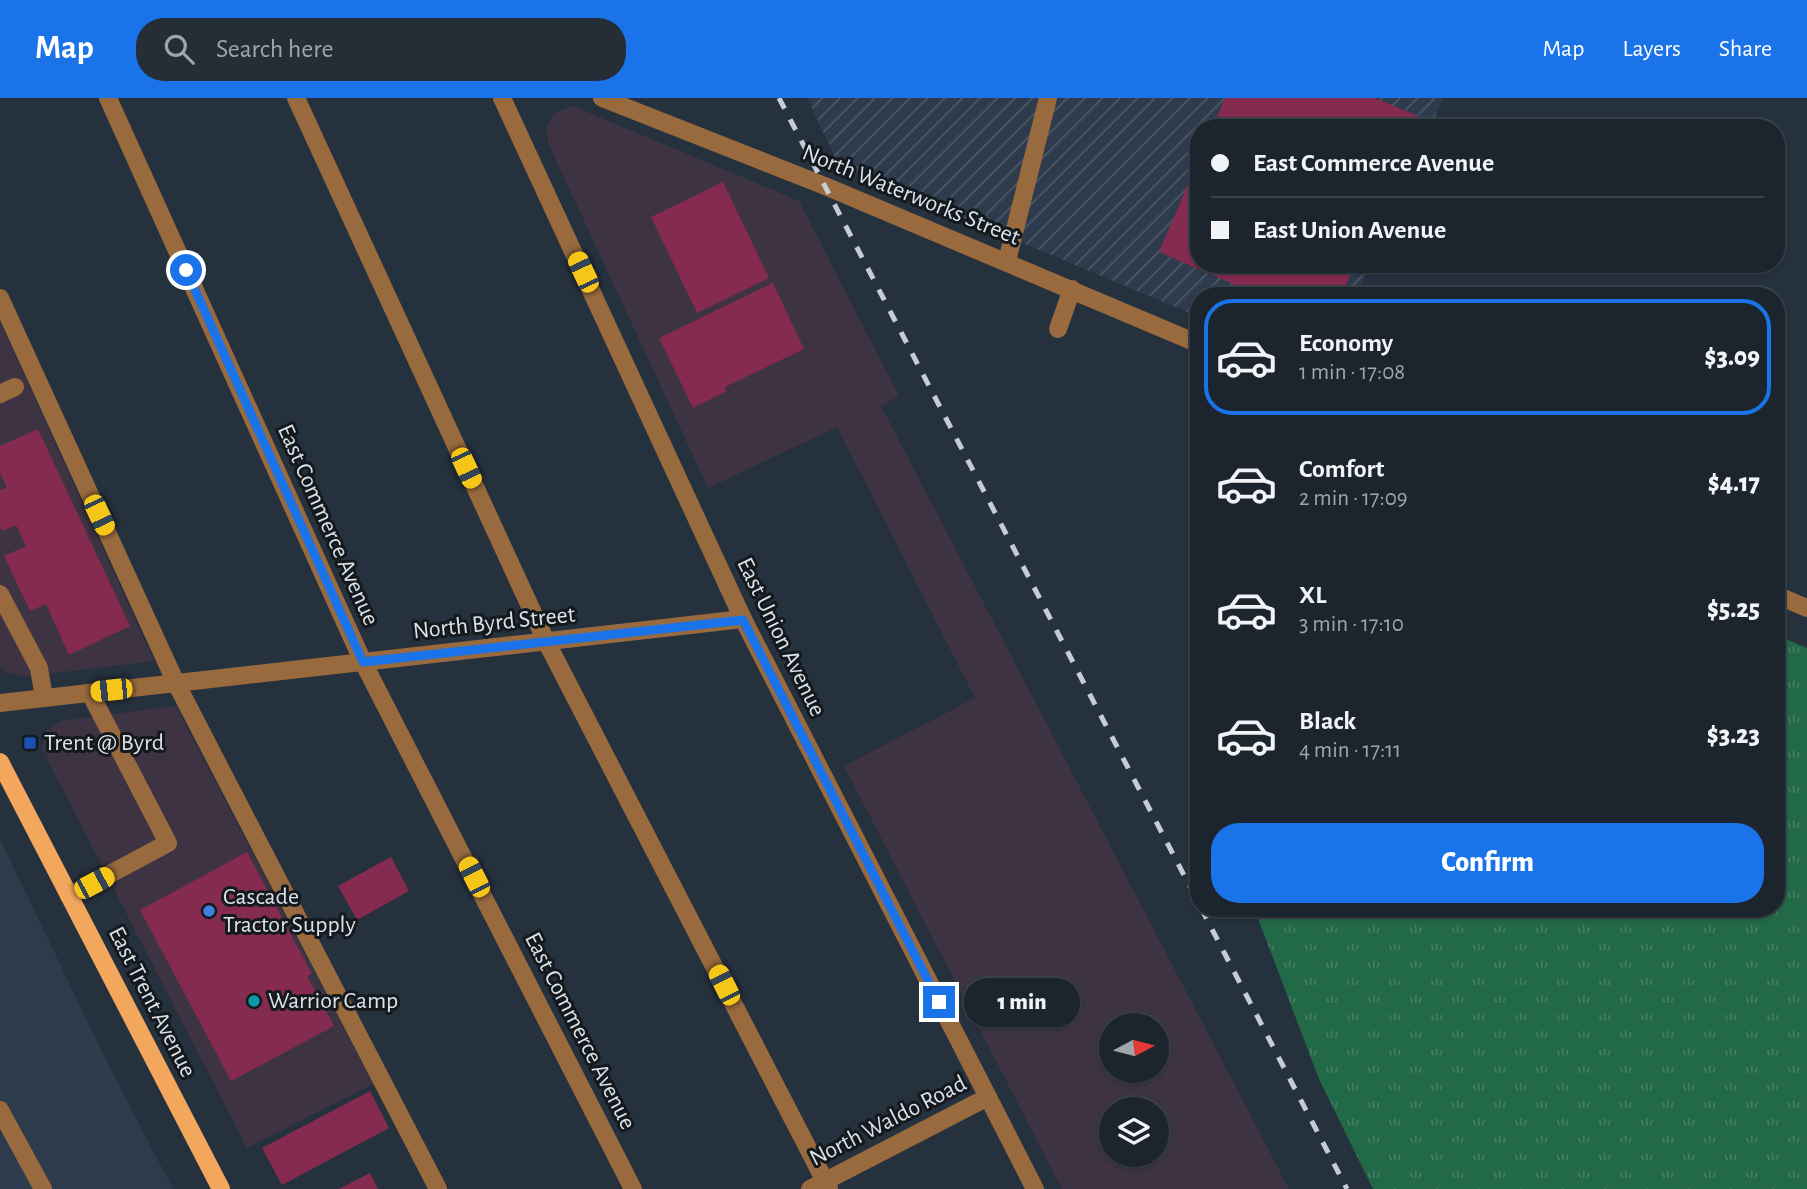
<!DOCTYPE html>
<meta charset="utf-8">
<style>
body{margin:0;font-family:"Alegreya Sans",sans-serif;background:#252d36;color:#f1f3f6;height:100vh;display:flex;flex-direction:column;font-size:26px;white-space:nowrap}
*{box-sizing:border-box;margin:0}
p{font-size:23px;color:#a0a5aa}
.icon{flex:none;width:38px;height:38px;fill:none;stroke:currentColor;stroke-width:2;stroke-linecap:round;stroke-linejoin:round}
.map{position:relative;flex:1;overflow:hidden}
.drawer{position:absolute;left:1190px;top:189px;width:595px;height:630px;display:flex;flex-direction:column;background:#1c252e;border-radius:28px;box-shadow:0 2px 5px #0004,0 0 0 2px #3a424a}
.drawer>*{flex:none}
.hud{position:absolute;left:1190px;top:21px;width:595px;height:154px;border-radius:28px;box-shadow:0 2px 5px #0004,0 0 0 2px #3a424a;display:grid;align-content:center;height:154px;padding:0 21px;background:#1c252e}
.needle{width:46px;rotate:83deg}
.tools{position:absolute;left:1099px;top:915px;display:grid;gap:14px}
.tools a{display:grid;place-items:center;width:70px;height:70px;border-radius:50%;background:#1c252e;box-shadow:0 2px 5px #0004,0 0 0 2px #3a424a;font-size:35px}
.end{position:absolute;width:32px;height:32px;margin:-16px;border:9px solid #1a73e8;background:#fff;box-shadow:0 0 0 4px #fff}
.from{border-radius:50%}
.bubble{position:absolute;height:49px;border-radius:24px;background:#1c252e;box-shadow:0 2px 5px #0004,0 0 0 2px #3a424a;font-size:23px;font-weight:800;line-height:49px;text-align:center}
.car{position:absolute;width:21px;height:42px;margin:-21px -10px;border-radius:9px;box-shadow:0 0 5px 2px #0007;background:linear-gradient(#f5c518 24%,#345 0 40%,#f5c518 0 76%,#345 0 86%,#f5c518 0)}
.hud b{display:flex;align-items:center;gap:24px;height:66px;font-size:26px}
.hud b+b{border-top:2px solid #3a424a}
.hud i{width:18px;height:18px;background:#f1f3f6}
ul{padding:12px 0 0;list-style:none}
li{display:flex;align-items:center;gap:21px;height:116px;margin:0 14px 10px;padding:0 7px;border:4px solid transparent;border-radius:28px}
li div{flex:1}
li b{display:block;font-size:26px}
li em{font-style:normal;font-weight:800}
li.on{border-color:#1a73e8}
li>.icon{width:63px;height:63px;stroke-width:1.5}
.action{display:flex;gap:14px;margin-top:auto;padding:14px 21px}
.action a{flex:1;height:80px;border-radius:28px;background:#1a73e8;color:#fff;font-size:28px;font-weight:800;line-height:80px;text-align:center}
header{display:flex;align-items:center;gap:42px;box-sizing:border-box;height:98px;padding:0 35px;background:#1a73e8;color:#fff}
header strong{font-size:33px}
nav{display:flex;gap:38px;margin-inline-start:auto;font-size:24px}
.search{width:490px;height:63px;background:#252d36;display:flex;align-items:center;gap:18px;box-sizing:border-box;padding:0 24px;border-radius:28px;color:#a0a5aa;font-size:26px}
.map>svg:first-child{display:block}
.commercial{fill:#3d3343;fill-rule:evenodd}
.industrial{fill:url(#industrial-furrows)}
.built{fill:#2d3b4c}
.grass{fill:url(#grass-tufts)}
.building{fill:#852b50}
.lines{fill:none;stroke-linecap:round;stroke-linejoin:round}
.minor{stroke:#986a3e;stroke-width:18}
.major{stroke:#f3a75d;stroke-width:18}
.rail{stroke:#c5ccd5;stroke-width:5;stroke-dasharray:12 12;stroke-linecap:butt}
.route{stroke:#1a73e8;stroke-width:9}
.transit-dot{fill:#1a4fb4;stroke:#14191e;stroke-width:2.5}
.shop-dot{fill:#3f7fe0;stroke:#14191e;stroke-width:2.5}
.culture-dot{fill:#0f9aa8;stroke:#14191e;stroke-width:2.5}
.labels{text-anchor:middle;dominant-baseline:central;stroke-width:6;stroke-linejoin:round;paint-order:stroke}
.street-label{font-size:24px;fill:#dbe2ea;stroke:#14191e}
.poi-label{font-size:24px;fill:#dbe2ea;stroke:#14191e;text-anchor:start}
</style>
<header>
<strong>Map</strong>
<div class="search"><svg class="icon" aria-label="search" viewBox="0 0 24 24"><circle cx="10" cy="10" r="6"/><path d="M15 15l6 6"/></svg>Search here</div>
<nav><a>Map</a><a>Layers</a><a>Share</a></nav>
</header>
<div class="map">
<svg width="1807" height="1091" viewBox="0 0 1807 1091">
<defs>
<pattern id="industrial-furrows" width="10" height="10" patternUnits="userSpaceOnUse" patternTransform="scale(1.75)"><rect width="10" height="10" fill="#2d3b4c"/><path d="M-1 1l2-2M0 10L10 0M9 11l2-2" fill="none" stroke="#4b5766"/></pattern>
<pattern id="grass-tufts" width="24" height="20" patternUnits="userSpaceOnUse" patternTransform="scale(1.75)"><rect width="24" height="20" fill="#226948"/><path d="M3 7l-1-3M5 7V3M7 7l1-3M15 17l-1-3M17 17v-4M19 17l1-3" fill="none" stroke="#427e63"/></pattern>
</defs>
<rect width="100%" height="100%" fill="#26313e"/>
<!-- commercial -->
<g class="commercial">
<path d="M573 8 799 103 899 298 881 308 1289 1091H1062L844 668 975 600 837 329 708 390 548 45 547 29 553 16ZM1111 928H1157V973H1111ZM1111 1012H1157V1057H1111Z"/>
<path d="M0 224 154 563 22 579 6 574 0 569Z"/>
<path d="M176 608 373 986 247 1050 42 651 45 635 60 623Z"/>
</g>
<!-- industrial -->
<path class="industrial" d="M807 0H1443L1430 30H1199V166H1370L1357 198H1199V219L839 68Z"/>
<!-- built -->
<path class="built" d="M0 741 107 964 173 1091H0Z"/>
<!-- grass -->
<path class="grass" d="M1776 537 1807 550V1091H1373L1319 981 1254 810H1776Z"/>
<!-- building -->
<g class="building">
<path d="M1225 0H1375L1418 18 1413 30H1212Z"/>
<path d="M1199 61V166H1355L1341 198H1261L1159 154Z"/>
<path d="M723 84 769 180 697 215 651 119Z"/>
<path d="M773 185 804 251 725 289 727 293 693 310 659 240Z"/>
<path d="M38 331 130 528 69 557 46 506 30 513 4 458 26 448 16 427 2 433 0 429V392L7 389 0 375V348Z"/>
<path d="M247 754 312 876 307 878 334 928 231 983 140 812Z"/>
<path d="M391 759 409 793 357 822 338 788Z"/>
<path d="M370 993 389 1030 282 1087 262 1050Z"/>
<path d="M370 1075 378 1091H339Z"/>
</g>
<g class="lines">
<!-- minor -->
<g class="minor">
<path d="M108 0 363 564 633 1091"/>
<path d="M296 0 546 543 829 1091"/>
<path d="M502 0 743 521 1035 1091"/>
<path d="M602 0 825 88 1199 246"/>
<path d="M1007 163 1048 0"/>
<path d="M0 200 176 585 438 1091"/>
<path d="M1058 231 1072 191"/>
<path d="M0 296 15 289"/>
<path d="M0 496 39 570 44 600"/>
<path d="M1776 497 1807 510"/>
<path d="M0 605 743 521"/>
<path d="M69 798 168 745 90 595"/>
<path d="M0 1012 43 1091"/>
<path d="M810 1091 988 999"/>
</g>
<!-- major -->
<path class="major" d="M0 664 221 1091"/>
<!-- rail -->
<g class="rail">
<path d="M779 0 1199 806"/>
<path d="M1201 810 1347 1091"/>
</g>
</g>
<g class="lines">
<!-- route -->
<path class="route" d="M186 172 363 564 743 522 939 904"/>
</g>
<!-- markers -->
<rect class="transit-dot" x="23" y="638" width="14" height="14" rx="3.5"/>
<circle class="shop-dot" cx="209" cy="813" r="7"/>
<circle class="culture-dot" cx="254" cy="903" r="7"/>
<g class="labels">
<!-- street labels -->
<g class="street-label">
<text transform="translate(911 97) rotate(22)">North Waterworks Street</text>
<text transform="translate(328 427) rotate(66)">East Commerce Avenue</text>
<text transform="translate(494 525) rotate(-6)">North Byrd Street</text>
<text transform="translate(781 539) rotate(64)">East Union Avenue</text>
<text transform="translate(152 904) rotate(63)">East Trent Avenue</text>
<text transform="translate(580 933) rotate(63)">East Commerce Avenue</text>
<text transform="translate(888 1023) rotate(-27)">North Waldo Road</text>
</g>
<!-- poi labels -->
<g class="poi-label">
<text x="44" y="645">Trent @ Byrd</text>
<text x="223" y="799">Cascade<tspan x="223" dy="28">Tractor Supply</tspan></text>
<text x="268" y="903">Warrior Camp</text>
</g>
</g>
</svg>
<div class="tools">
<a><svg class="needle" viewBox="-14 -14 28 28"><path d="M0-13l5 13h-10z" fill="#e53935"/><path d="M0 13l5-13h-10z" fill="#a0a5aa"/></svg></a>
<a><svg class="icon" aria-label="layers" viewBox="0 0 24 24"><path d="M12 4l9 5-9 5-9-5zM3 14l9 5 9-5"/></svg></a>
</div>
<i class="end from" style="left:186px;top:172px"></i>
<i class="end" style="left:939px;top:904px"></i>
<div class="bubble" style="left:964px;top:880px;width:116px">1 min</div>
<i class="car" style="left:583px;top:174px;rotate:335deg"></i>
<i class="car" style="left:466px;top:370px;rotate:155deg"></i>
<i class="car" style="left:99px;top:417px;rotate:155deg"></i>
<i class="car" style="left:111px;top:592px;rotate:264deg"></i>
<i class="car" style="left:474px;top:779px;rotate:333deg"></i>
<i class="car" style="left:94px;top:785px;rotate:62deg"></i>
<i class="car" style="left:724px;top:887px;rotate:333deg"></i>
<div class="hud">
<b><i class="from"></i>East Commerce Avenue</b>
<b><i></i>East Union Avenue</b>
</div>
<section class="drawer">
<ul>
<li class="on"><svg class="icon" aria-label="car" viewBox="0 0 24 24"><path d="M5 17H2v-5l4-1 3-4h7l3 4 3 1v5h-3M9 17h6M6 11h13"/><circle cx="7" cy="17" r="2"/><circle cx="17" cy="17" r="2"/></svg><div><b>Economy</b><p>1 min · 17:08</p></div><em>$3.09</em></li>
<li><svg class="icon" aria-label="car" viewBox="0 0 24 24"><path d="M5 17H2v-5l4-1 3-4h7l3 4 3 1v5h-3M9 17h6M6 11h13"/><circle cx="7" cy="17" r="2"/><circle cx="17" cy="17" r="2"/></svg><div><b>Comfort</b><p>2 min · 17:09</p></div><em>$4.17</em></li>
<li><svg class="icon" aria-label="car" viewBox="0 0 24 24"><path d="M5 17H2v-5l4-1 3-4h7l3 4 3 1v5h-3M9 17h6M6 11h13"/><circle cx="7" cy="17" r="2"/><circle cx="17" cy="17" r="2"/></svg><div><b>XL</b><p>3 min · 17:10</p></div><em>$5.25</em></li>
<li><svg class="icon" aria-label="car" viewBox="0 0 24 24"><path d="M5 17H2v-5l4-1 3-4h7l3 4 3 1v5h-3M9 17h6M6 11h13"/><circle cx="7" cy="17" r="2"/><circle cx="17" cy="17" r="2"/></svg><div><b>Black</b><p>4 min · 17:11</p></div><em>$3.23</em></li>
</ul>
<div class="action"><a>Confirm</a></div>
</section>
</div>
